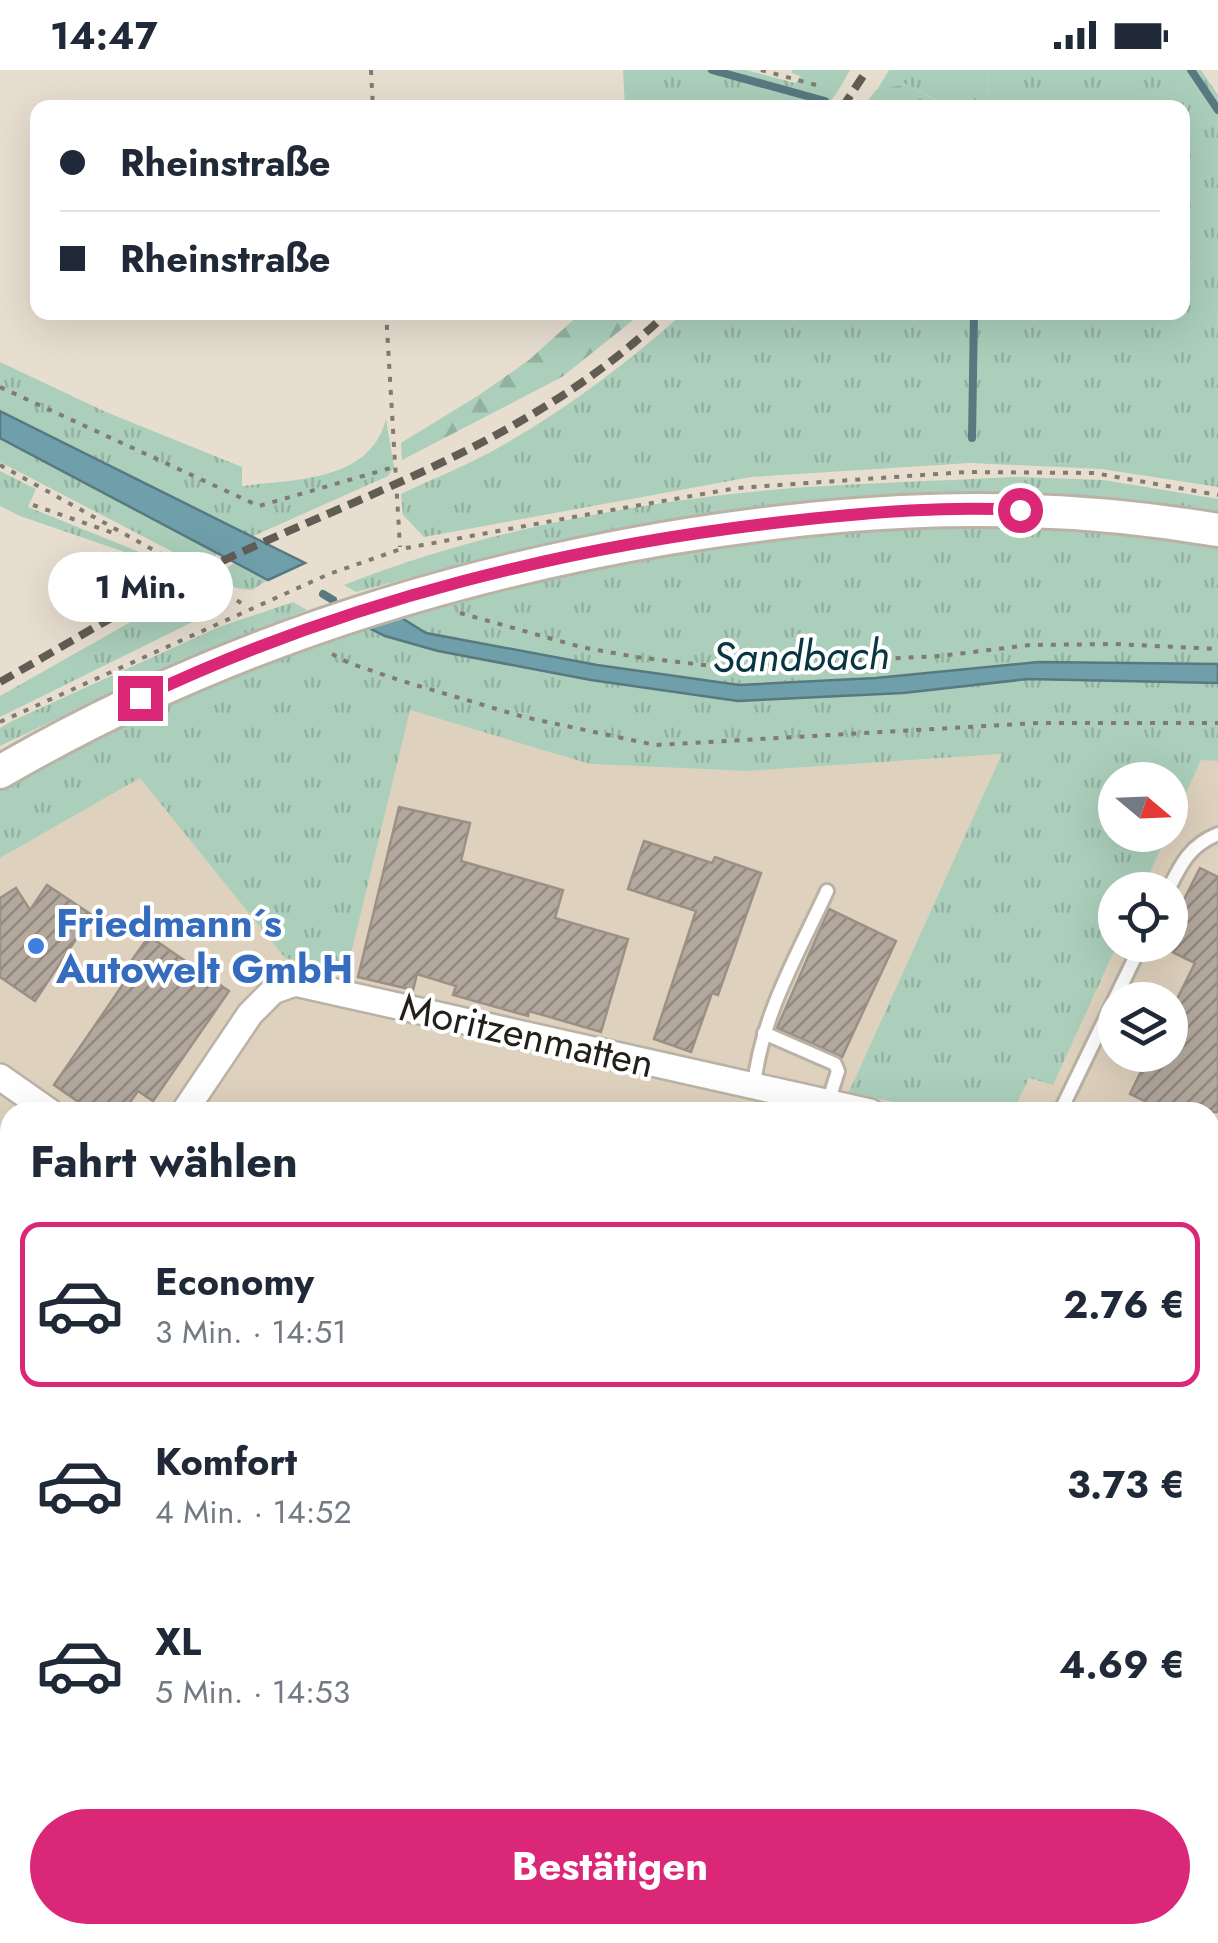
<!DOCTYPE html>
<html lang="de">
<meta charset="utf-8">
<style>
body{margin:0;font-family:Jost,sans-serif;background:#f2f2f3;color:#1f2937;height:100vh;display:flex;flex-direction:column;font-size:38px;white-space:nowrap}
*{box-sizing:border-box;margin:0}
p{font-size:32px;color:#747a83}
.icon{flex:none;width:55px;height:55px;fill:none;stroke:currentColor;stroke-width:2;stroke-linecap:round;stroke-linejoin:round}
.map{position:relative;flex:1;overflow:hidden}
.sheet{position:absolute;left:0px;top:1032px;width:1220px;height:842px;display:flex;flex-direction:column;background:#fff;border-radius:30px 30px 0 0;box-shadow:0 10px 40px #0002}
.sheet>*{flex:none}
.guide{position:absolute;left:30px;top:30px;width:1160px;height:220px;border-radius:20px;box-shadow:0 10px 40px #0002;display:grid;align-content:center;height:220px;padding:0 30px;background:#fff}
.needle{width:65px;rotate:109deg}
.controls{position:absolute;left:1098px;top:692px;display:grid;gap:20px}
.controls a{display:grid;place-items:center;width:90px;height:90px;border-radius:50%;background:#fff;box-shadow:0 10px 40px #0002;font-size:50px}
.end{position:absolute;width:45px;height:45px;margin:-22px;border:12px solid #db2777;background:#fff;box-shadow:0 0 0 5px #fff}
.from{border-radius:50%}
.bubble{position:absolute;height:70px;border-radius:35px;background:#fff;box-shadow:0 10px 40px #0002;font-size:32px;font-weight:700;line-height:70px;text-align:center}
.guide b{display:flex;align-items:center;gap:35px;height:95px;font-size:38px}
.guide b+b{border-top:2px solid #e0e1e3}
.guide i{width:25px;height:25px;background:#1f2937}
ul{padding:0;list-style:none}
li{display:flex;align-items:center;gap:30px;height:165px;margin:0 20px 15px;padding:0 10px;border:5px solid transparent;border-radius:20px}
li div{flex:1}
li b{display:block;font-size:38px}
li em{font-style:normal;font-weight:700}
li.on{border-color:#db2777}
li>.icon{width:90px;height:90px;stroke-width:1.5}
h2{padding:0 30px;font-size:45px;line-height:120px}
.cta{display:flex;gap:20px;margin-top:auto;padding:20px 30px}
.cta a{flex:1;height:115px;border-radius:60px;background:#db2777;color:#fff;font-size:40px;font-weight:700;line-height:115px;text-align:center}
.status{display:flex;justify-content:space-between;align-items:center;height:70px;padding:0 50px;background:#fff;direction:ltr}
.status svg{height:28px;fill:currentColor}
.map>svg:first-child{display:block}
.built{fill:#ded1bd;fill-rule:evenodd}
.grass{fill:url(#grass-tufts)}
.forest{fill:url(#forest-firs)}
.water{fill:#6f9fab;stroke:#587980;stroke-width:2.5}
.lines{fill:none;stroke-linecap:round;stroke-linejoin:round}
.stream{stroke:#587980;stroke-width:8}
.building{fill:url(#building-hatch);stroke:#9c9086;stroke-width:2.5}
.service-casing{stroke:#bab2a5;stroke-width:18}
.minor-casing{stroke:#bab2a5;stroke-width:30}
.tertiary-casing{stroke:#bab2a5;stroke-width:38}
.path{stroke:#817b71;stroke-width:4;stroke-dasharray:5 8;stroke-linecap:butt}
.service{stroke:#fff;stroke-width:12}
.minor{stroke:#fff;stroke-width:25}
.tertiary{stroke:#fff;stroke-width:32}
.rail{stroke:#615d55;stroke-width:8;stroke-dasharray:15 8;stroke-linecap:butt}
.route{stroke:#db2777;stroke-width:12}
.shop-dot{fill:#3f7fe0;stroke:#fff;stroke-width:4}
.labels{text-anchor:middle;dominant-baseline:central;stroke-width:8;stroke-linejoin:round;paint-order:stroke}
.shop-label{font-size:40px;font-weight:bold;fill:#366cbe;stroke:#fff;text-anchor:start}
.street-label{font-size:40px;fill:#23201b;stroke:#fff}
.water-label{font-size:42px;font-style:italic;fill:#073640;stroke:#fff}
</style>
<div class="status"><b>14:47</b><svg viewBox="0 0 49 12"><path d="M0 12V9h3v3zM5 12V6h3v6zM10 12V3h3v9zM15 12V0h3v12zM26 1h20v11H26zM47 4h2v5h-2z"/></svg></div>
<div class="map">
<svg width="1218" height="1873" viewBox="0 0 1218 1873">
<defs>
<pattern id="grass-tufts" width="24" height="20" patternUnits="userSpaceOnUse" patternTransform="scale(2.5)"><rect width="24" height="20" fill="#abcfbb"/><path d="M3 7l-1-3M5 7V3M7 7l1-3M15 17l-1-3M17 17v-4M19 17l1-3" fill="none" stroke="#93b1a0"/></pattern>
<pattern id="forest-firs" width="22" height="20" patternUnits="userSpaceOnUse" patternTransform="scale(2.5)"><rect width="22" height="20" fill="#abcfbb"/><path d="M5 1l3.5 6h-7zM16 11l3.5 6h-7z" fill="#93b1a0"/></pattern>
<pattern id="building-hatch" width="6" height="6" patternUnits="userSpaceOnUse" patternTransform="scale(2.5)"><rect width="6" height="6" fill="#b3a89d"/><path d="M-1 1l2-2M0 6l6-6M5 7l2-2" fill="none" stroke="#91887f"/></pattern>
</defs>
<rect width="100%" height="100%" fill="#e7ded0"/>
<!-- built -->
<g class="built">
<path d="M410 640 591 694 748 701 1003 684 850 1021 938 1042H10V1328L0 1322V788L140 707 285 888Z"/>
<path d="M1201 689 1218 691V1873H810L798 1865H1210V1042H1013L1029 1008 1053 1014 1117 875H1170V820H1142L1167 765H1170V758ZM1115 930H1170V985H1115Z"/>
</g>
<!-- grass -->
<g class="grass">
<path d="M623 0H746L795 13 777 37H625Z"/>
<path d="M792 0H850L838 21 792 3Z"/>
<path d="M889 0H955L957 32 945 35 906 14 877 20Z"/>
<path d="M987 0H1201L1218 25V417L1102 399 970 393 751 407 424 467 403 445 401 424C435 408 472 393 505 374 569 337 628 293 683 243L1182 242V38L988 37Z"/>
<path d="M0 292 106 342 242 397V416C295 409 370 412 386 349L394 397 388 406 251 467 0 341Z"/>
<path d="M0 368 221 483 196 494 0 392Z"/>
<path d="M0 401 36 419 28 437 174 496 155 502 145 489 20 446 0 436Z"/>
<path d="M1014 407 1103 410 1218 429V446L1096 426 932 423 802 432 503 483 356 522 344 515C470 465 606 438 741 423 831 413 924 412 1014 407Z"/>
<path d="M999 449 1218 472V594L1038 592 876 608 739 615 597 595 426 563 400 548 529 506 828 457Z"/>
<path d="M237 492 268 510 252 520 236 518 213 505Z"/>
<path d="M201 512 220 528 219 539 0 647V626Z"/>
<path d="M293 532 307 540 183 589 0 676V658L12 651 219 557Z"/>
<path d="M365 556 385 566 438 581 591 610 738 631 903 623 1028 609 1218 613V691L1201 690 1170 758V710H1115V765H1167L1142 820H1115L1117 875 1053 1015 1029 1008 1013 1042H938L849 1022 1002 684 748 701 590 694 410 640 347 900 285 888 140 708 0 788V720L61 681 131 644Z"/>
<path d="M10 1397V1593L0 1606V1411Z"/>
<path d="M735 1865H799L811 1873H746Z"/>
</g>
<!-- forest -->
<g class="forest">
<path d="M955 0H987L988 37H863L876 20 906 14 944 35 956 32Z"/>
<path d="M801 6 838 21 826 37H777Z"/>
<path d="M581 243H642L562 307 402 390 401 373 479 325 529 290Z"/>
</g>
<!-- water -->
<g class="water">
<path d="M0 341 305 493 268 510 0 368Z"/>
<path d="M400 547 426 563 597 595 739 615 876 608 1038 592 1218 594V613L1028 609 903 623 738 631 591 610 438 581 385 566 365 556Z"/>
</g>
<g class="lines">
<!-- stream -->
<g class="stream">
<path d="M712 0 825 31"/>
<path d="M1191 0 1218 40"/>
<path d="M972 368 974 242"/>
<path d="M323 524 333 530"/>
</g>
</g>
<!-- building -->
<g class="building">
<path d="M399 737 470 753 461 791 563 820 555 848 628 869 601 962 529 941 528 946 453 925 456 916 417 904 413 920 358 907Z"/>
<path d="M644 771 712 793 715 787 761 803 718 925 712 923 691 982 654 969 696 841 628 819Z"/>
<path d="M1200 798 1218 807V1042H1167L1130 1024 1149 985H1170V943L1195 893 1170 881V857Z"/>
<path d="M47 815 92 845 35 931 0 907V828L16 818 30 840Z"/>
<path d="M829 839 896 871 842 987 777 958Z"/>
<path d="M149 866 229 921 153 1031 138 1021 123 1042H93L54 1015 137 894 132 890Z"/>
</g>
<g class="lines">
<!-- service casing -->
<g class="service-casing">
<g id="service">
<path d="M1168 820C1181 794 1190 775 1218 764"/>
<path d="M764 963 835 994 838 1001 828 1033"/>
<path d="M754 1016C761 946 798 884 827 821"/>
<path d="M1060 1042 1141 875"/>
<path d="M1210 1367 1218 1351"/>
<path d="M1210 1556 1218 1561"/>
</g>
</g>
<!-- minor casing -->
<g class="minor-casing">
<g id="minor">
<path d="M0 1007 50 1042"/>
<path d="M184 1042 250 944 273 921 295 913 870 1042"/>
<path d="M1210 1120 1218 1122"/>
<path d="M1210 1225 1218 1208"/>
<path d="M1210 1824 1218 1813"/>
<path d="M1173 1873 1179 1865"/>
</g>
</g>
<!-- tertiary casing -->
<g class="tertiary-casing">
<path id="tertiary" d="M0 702C207 582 433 508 668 468 856 437 1030 428 1218 460"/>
</g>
<!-- path -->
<g class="path">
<path d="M371 0 373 38"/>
<path d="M761 0 816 15"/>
<path d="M386 242 400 477"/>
<path d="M0 317 259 436 394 397"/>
<path d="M0 395 195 503 247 537"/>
<path d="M33 435 119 465"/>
<path d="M460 543 581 577 636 587 721 597 940 586 1030 575 1114 574 1218 579"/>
<path d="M332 584 349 593 402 611 524 647 655 675 1039 653H1218"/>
<path d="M0 652 329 504 401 479 606 441 737 418 966 402 1094 403 1218 425"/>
</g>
<!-- service -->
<use href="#service" class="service"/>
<!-- minor -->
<use href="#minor" class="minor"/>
<!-- tertiary -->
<use href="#tertiary" class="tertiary"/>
<!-- rail -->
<g class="rail">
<path d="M842 38 867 0"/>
<path d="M0 612C73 571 144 526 220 492 378 418 539 367 668 242"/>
</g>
</g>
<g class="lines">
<!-- route -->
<path class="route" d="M140 628C346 530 574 474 800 450 873 442 947 436 1020 440"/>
</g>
<!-- markers -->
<circle class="shop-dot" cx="36" cy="876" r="10"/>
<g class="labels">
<!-- shop labels -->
<g class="shop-label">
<text x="56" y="853">Friedmann´s<tspan x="56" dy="46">Autowelt GmbH</tspan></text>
</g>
<!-- street labels -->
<g class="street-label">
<text transform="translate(527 965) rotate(13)">Moritzenmatten</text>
</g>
<!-- water labels -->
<g class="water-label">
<text transform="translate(801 586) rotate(-1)">Sandbach</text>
</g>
</g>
</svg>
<div class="controls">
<a><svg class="needle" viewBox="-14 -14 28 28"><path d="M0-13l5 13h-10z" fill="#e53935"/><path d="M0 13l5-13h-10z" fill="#747a83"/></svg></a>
<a><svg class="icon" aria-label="locate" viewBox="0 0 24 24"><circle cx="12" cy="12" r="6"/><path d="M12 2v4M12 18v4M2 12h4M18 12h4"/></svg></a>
<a><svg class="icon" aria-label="layers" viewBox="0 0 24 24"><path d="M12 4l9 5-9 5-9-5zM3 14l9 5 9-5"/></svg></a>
</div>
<i class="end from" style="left:1020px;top:440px"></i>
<i class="end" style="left:140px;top:628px"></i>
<div class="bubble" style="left:48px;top:482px;width:185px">1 Min.</div>
<div class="guide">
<b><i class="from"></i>Rheinstraße</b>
<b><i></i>Rheinstraße</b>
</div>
<section class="sheet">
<h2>Fahrt wählen</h2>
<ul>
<li class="on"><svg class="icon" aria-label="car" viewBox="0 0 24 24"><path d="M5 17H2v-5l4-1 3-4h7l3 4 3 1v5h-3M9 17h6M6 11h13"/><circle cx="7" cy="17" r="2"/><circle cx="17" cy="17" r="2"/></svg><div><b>Economy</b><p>3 Min. · 14:51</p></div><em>2.76 €</em></li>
<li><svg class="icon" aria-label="car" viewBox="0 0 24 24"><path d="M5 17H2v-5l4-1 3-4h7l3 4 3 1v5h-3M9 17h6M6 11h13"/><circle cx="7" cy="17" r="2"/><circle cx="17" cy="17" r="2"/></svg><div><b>Komfort</b><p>4 Min. · 14:52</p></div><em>3.73 €</em></li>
<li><svg class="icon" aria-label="car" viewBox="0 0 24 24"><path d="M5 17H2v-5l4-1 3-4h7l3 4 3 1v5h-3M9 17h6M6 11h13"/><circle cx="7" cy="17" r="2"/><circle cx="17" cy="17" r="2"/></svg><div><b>XL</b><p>5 Min. · 14:53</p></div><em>4.69 €</em></li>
</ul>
<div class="cta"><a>Bestätigen</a></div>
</section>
</div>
